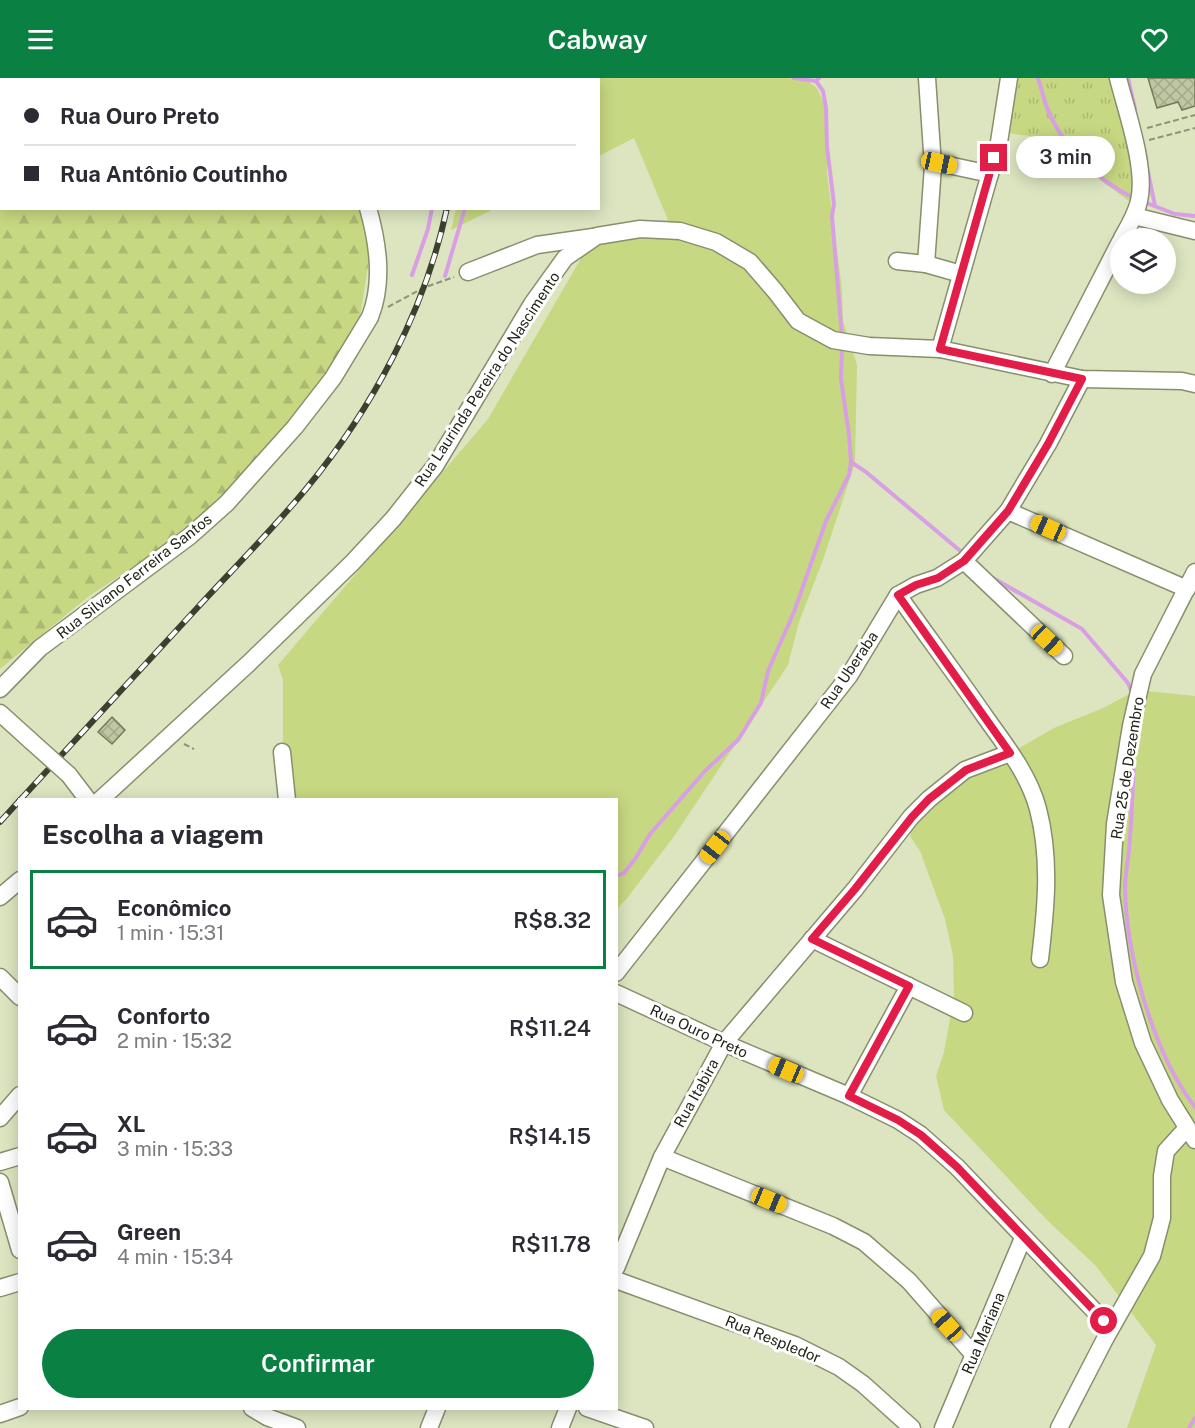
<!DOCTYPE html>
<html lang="pt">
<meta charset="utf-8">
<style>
body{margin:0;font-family:"Public Sans",sans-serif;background:#f2f2f3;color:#2b2b33;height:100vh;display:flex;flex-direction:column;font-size:22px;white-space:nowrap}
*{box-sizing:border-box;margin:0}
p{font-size:20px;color:#7c7c81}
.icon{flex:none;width:33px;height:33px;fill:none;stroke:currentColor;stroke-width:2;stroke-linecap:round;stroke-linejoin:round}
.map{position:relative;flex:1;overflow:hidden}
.details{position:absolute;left:18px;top:720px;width:600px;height:612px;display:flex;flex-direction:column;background:#fff;border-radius:0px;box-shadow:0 3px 15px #0003}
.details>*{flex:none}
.guide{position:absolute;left:0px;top:0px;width:600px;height:132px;box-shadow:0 3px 15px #0003;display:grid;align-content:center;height:132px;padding:0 24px;background:#fff}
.fabs{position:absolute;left:1110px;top:150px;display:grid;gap:12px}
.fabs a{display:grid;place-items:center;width:66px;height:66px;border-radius:50%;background:#fff;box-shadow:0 3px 15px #0003;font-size:30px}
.end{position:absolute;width:27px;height:27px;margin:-14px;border:8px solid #e11d48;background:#fff;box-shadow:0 0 0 3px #fff}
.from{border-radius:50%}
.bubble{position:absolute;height:42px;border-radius:21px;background:#fff;box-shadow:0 3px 15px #0003;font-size:20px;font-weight:600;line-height:42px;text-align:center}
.car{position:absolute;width:18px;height:36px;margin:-18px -9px;border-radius:8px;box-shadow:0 0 4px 2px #0007;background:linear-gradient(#f5c518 24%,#345 0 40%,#f5c518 0 76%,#345 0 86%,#f5c518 0)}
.guide b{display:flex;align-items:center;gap:21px;height:57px;font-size:22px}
.guide b+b{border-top:2px solid #e1e1e2}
.guide i{width:15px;height:15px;background:#2b2b33}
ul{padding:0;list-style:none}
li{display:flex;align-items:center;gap:18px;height:99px;margin:0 12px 9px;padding:0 12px;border:3px solid transparent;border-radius:0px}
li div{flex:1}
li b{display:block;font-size:22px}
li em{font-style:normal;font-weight:600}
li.selected{border-color:#0b8043}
li>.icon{width:54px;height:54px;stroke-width:1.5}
h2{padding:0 24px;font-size:27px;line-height:72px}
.action{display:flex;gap:12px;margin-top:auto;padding:12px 24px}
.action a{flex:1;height:69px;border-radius:36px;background:#0b8043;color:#fff;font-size:24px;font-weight:600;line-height:69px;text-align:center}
header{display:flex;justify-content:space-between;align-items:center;height:78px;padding:0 24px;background:#0b8043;color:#fff;font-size:27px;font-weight:600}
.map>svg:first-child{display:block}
.green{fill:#c7d882}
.forest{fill:url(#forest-firs)}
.park{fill:url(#park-tufts)}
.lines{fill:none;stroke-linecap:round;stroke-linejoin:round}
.stream{stroke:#d89fe4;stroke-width:4}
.building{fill:url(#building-cross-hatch);stroke:#747b5a;stroke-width:1.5}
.minor-casing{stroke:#878f6d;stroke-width:19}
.path{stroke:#8d9479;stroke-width:2;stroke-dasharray:6 3;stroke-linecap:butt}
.minor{stroke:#fff;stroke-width:16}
.rail-casing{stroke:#3d402f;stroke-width:6}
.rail{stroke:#fff;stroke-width:4;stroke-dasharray:11;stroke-linecap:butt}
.minor-bridge-casing{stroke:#878f6d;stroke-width:19;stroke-linecap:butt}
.minor-bridge{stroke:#fff;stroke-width:16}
.route{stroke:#e11d48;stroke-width:8}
.labels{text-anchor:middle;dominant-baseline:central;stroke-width:6;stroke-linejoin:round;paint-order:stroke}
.street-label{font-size:15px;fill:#212416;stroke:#fff}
</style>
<header><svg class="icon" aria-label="menu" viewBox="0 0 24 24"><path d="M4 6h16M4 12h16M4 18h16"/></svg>Cabway<svg class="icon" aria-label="heart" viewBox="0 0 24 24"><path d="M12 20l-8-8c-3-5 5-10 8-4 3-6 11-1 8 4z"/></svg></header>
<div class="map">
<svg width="1195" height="1350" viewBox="0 0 1195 1350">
<defs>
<pattern id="forest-firs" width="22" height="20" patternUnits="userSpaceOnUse" patternTransform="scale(1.5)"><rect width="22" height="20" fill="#c7d882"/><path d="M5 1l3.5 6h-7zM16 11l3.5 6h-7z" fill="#abb970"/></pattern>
<pattern id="park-tufts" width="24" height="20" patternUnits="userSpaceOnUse" patternTransform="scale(1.5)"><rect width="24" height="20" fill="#c7d882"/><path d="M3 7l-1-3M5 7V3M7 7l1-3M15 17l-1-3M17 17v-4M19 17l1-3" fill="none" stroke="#abb970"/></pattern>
<pattern id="building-cross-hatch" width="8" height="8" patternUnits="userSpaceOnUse" patternTransform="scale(1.5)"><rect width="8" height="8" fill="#bec6a2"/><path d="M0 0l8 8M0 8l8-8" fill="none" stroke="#a3aa8b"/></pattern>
</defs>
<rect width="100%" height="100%" fill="#dce5c0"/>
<!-- green -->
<g class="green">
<path d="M484 0H788L807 3 817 10 826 30 827 95 842 211 843 243 857 287 855 385 823 482 799 544 788 587 675 757 628 819 617 831 616 722 289 721 283 681V602L278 587 488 341 591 163 618 152 668 142 634 60 599 78 598 2 484 1Z"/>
<path d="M456 131V130L494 131 451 152Z"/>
<path d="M1137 612 1195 618V1350H1127L1156 1267 1096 1188 1047 1142 944 1032 936 998 944 974 954 919 953 878 945 841 920 773 910 758 912 747 925 733 961 704 1054 650 1103 630Z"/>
</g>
<!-- forest -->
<path class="forest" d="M0 0H318V1L2 2V130L364 131 372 163 354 277 341 305 314 339 284 369 201 445 89 518 0 591Z"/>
<!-- park -->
<path class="park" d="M1016 0H1112L1137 105 1133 126 1077 85 1061 62 1007 55Z"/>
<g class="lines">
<!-- stream -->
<g class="stream">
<path d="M794 0 816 3 819 0"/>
<path d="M1038 0C1041 9 1043 18 1046 27 1060 66 1097 103 1134 120"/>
<path d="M1128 0 1135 31"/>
<path d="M456 2V0"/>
<path d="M493 2V0"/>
<path d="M816 3 823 13 826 30 827 69 834 126 832 138 842 259"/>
<path d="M1148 94 1155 128"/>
<path d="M1144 124 1175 136 1195 138"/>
<path d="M412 197 428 151 432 130"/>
<path d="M445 198 465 130"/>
<path d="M851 384 866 394 964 476"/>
<path d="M993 500 1082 551 1128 605 1132 615"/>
<path d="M1134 676C1133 708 1132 740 1129 772 1128 784 1125 797 1125 809 1126 877 1153 975 1195 1029"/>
<path d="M616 798 624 795 635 781 650 756 705 693 738 662 761 625 768 593 794 534 826 443 849 397 851 384 849 357 841 301 842 267"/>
<path d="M1189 1350 1195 1340"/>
</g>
</g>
<!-- building -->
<g class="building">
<path d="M1148 0H1195V28L1182 32 1178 24 1157 30Z"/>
<path d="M112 639 125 652 112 666 98 654Z"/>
</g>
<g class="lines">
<!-- minor casing -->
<g class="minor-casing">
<g id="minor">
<path d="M322 0V2"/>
<path d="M927 0 933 88"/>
<path d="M1118 0C1126 32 1147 91 1139 123 1136 136 1129 148 1122 160"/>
<path d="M1134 138 1195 153"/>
<path d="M897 183 926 186 961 196"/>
<path d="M926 186 933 88 939 85 990 96"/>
<path d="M468 194 537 167 593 159"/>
<path d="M940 271 999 64 1009 0"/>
<path d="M1052 296 1120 164"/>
<path d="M1008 433 1187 511"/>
<path d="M964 483 1064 578"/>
<path d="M1195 494 1143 596 1131 648 1115 746 1111 817 1124 904 1143 965 1170 1022 1195 1062"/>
<path d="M898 517C927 558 957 598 986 640 1006 668 1029 697 1038 731 1051 781 1046 830 1040 881"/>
<path d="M0 611 40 570 190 458 227 425 295 349 333 300 370 239C384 204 378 165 368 130"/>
<path d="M0 635 31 663"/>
<path d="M282 674 287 722"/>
<path d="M69 697 88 722"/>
<path d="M100 722 249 585 352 485 393 441 435 388 532 226 565 180 597 158 640 151 680 153 716 164 750 184 775 213 798 243 833 262 869 268 940 271 1082 301 1182 303 1195 306"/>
<path d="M0 819 20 802"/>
<path d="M812 861 964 935"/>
<path d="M616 895 849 598 898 517 916 507 937 500 964 483 1008 433 1048 366 1082 301"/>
<path d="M0 899 20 919"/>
<path d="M616 915 724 965 849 1018 898 1042 921 1057 957 1089 1104 1243 1107 1250 1106 1259"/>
<path d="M849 1018 909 908"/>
<path d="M0 1040 20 1017"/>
<path d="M662 1079 833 1148 864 1164 909 1203 973 1276"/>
<path d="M0 1084 20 1078"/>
<path d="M0 1104 20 1172"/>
<path d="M616 1190 662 1079 724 965 855 811 911 739 929 721 965 692 1010 675"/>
<path d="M616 1202 795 1267 839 1289 863 1306 912 1350"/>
<path d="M0 1210 20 1204"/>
<path d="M252 1330 267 1339 297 1350"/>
<path d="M587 1330 645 1350"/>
<path d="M0 1336 20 1329"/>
<path d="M429 1350 437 1330"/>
<path d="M560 1350 568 1330"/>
<path d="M943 1350 1023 1160"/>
<path d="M1059 1350 1106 1259 1152 1178 1162 1140V1098L1166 1073 1187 1050"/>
</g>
</g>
<!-- path -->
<g class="path">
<path d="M1147 50 1195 37"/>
<path d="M1149 62 1195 50"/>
<path d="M388 229 423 210 454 199"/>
<path d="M184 666 194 671"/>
</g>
<!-- minor -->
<use href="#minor" class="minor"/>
<!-- rail casing -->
<g class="rail-casing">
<g id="rail">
<path d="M475 2 476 0"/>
<path d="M20 722C80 657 139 593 199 528 234 490 272 452 306 411 372 331 425 233 447 130"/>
<path d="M0 744 20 722"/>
</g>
</g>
<!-- rail -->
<use href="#rail" class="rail"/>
<!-- minor-bridge casing -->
<g class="minor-bridge-casing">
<path id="minor-bridge" d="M31 663 69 697"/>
</g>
<!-- minor-bridge -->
<use href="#minor-bridge" class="minor-bridge"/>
</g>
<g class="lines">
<!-- route -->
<path class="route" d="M994 80 940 271 1082 301 1048 366 1008 433 964 483 938 500 916 507 898 517 1010 675 966 692 929 721 912 739 855 811 812 861 909 908 849 1018 898 1042 921 1057 957 1089 1104 1243"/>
</g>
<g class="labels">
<!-- street labels -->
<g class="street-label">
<text transform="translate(487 301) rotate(-57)">Rua Laurinda Pereira do Nascimento</text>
<text transform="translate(134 498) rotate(-38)">Rua Silvano Ferreira Santos</text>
<text transform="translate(849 592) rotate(-56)">Rua Uberaba</text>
<text transform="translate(1127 690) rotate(-81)">Rua 25 de Dezembro</text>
<text transform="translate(699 953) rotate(25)">Rua Ouro Preto</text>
<text transform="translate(696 1015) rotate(-61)">Rua Itabira</text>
<text transform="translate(983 1255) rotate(-67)">Rua Mariana</text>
<text transform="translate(773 1261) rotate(22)">Rua Respledor</text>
</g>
</g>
</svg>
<div class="fabs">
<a><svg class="icon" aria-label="layers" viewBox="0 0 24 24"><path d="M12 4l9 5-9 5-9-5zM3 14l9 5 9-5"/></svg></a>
</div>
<i class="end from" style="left:1104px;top:1243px"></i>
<i class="end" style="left:994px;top:80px"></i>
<div class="bubble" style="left:1016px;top:58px;width:99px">3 min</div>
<i class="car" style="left:939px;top:85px;rotate:102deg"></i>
<i class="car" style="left:1048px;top:450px;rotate:294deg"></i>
<i class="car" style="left:1047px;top:562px;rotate:133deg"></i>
<i class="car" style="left:715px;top:769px;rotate:218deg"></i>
<i class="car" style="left:786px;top:992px;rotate:293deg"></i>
<i class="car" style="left:769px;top:1122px;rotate:112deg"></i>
<i class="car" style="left:947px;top:1247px;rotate:318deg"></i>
<div class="guide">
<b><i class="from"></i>Rua Ouro Preto</b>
<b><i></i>Rua Antônio Coutinho</b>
</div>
<section class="details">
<h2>Escolha a viagem</h2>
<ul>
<li class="selected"><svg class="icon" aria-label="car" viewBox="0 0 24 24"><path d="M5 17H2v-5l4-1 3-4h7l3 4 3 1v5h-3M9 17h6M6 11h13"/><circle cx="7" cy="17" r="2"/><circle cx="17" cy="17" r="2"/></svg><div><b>Econômico</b><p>1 min · 15:31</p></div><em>R$8.32</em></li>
<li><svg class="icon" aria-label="car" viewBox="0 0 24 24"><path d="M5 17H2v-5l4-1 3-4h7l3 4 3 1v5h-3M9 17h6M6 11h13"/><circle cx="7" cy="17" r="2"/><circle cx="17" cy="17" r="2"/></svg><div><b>Conforto</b><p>2 min · 15:32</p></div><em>R$11.24</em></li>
<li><svg class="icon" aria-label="car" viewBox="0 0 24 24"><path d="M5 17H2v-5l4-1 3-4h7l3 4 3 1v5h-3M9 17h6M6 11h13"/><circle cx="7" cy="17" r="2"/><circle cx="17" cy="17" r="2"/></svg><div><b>XL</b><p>3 min · 15:33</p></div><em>R$14.15</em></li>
<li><svg class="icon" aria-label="car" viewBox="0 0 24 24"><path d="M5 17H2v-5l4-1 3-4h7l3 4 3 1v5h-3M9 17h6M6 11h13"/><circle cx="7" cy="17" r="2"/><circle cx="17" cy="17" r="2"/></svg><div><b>Green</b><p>4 min · 15:34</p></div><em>R$11.78</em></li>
</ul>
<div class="action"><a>Confirmar</a></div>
</section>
</div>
